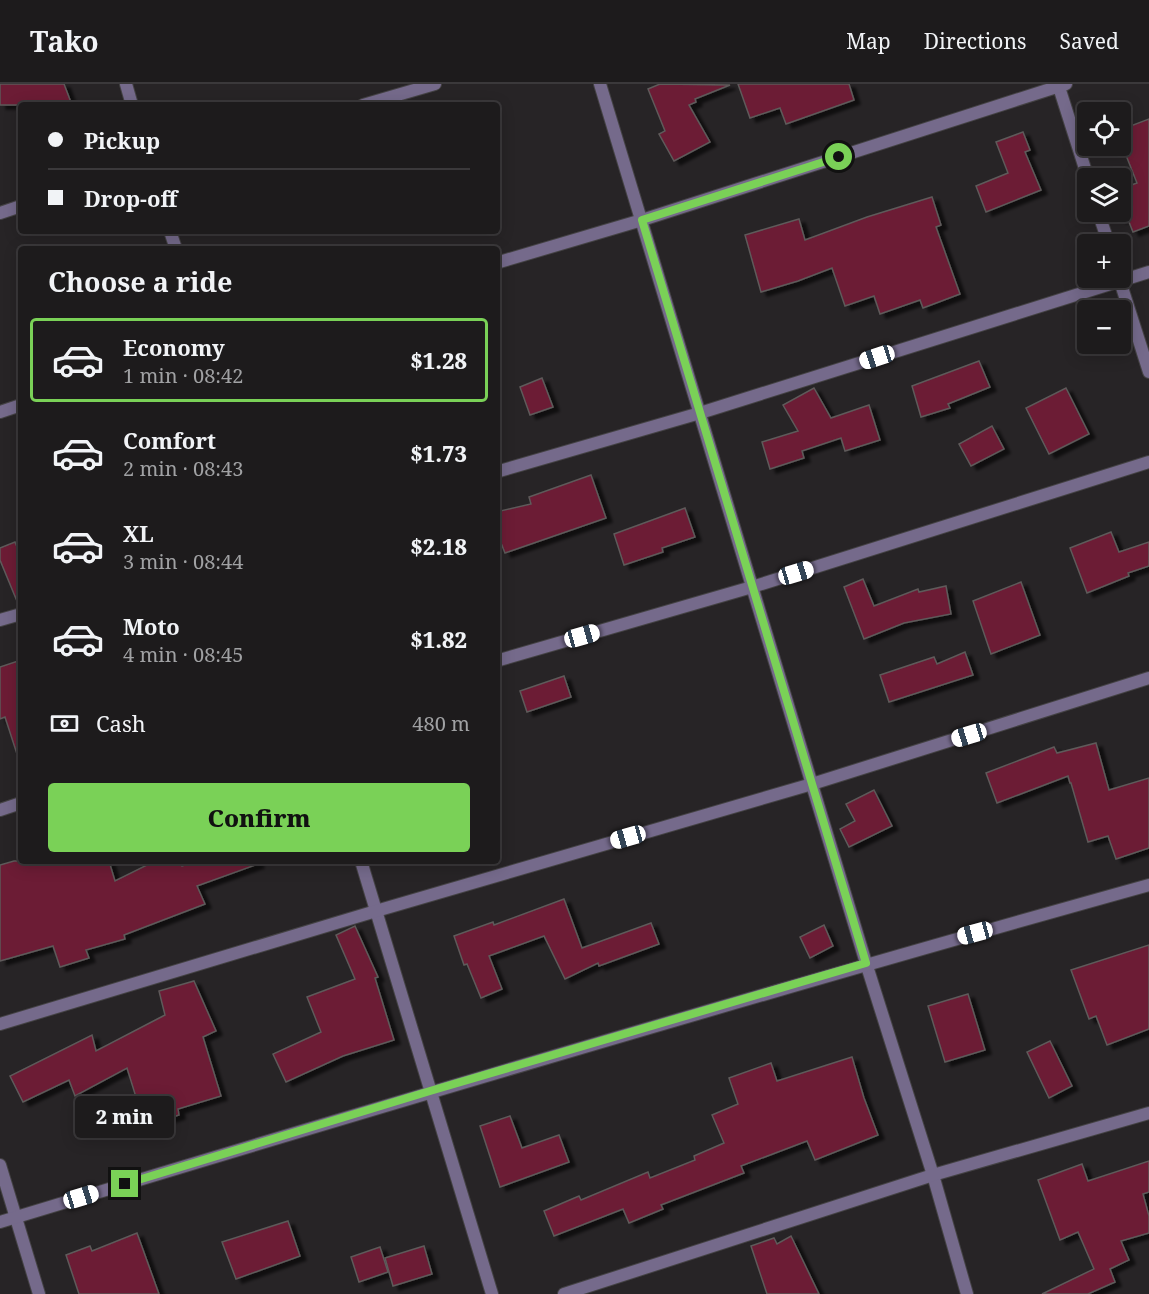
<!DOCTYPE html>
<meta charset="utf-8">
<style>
body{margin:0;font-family:"Noto Serif",serif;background:#252425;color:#f1f3f6;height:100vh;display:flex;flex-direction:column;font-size:22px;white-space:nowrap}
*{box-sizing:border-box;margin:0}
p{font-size:20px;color:#a0a1a3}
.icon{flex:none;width:33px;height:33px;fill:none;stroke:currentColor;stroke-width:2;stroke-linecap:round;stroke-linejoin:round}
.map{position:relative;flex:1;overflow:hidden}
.details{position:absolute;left:18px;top:162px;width:482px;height:618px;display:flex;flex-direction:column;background:#1d1b1c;border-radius:6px;box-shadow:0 3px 15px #0003,0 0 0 2px #3b393b}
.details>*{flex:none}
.hud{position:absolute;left:18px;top:18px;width:482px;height:132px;border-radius:6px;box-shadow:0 3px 15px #0003,0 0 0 2px #3b393b;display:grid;align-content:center;height:132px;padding:0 30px;background:#1d1b1c}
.controls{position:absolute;left:1077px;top:18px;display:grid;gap:12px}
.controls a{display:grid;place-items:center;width:54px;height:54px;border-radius:6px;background:#1d1b1c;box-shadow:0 3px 15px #0003,0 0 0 2px #3b393b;font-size:30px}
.end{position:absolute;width:27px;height:27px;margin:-14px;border:8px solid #7ad157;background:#111;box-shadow:0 0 0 3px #111}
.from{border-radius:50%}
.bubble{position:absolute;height:42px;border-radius:6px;background:#1d1b1c;box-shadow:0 3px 15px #0003,0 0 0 2px #3b393b;font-size:20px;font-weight:800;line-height:42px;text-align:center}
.car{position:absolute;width:18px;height:36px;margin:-18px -9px;border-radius:8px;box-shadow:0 0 4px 2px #0007;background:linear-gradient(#fff 24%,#345 0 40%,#fff 0 76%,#345 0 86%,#fff 0)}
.hud b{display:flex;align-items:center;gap:21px;height:57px;font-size:22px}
.hud b+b{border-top:2px solid #3b393b}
.hud i{width:15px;height:15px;background:#f1f3f6}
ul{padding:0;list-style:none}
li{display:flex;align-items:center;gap:18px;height:84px;margin:0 12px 9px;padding:0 18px;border:3px solid transparent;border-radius:6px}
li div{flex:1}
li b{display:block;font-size:22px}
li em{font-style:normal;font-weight:800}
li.on{border-color:#7ad157}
li>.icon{width:54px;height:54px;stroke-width:1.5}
h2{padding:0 30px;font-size:27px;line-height:72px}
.pay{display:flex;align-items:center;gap:15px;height:66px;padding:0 30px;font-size:22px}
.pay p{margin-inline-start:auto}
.cta{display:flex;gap:12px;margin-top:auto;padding:12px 30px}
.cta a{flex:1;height:69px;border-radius:6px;background:#7ad157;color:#111;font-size:24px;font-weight:800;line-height:69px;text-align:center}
header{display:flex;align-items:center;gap:36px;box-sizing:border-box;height:84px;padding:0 30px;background:#1d1b1c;border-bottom:2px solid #3b393b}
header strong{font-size:28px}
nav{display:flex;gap:33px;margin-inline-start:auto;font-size:21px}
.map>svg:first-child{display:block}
.building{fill:#6c1b35;stroke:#5e5a5a;stroke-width:1.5;filter:url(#shadow)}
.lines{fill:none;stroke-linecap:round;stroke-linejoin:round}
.street-casing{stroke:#444244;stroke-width:14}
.street{stroke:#756a8b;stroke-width:12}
.route{stroke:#7ad157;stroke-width:8}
</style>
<header>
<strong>Tako</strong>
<nav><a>Map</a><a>Directions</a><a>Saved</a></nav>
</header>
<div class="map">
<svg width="1149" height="1210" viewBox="0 0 1149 1210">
<defs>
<filter id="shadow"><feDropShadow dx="6" dy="4" stdDeviation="1.5" flood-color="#0009"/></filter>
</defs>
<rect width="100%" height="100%" fill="#272426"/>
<!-- building -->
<g class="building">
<path d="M0 0H64L72 21H0Z"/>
<path d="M660 0 730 1 695 15 696 18 689 21 710 58 674 77 659 50 665 47 648 5Z"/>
<path d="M738 0H849L854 16 786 40 780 24 750 34Z"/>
<path d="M1149 35V142L1133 148 1127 133 1120 135V105L1137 99 1120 56V46Z"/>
<path d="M1023 48 1030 66 1025 68 1041 106 986 128 976 102 1008 89 996 58Z"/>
<path d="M932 113 941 141 936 143 960 210 923 224 920 216 880 230 874 212 845 222 832 184 798 197 761 208 745 151 799 135 805 156 867 133Z"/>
<path d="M979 277 990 303 948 320 950 324 921 333 912 302Z"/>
<path d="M542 294 553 323 530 331 520 303Z"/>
<path d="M814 304 831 334 869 321 880 356 845 367 841 354 802 367 804 374 770 385 762 358 798 347 783 321Z"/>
<path d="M1066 304 1089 350 1049 370 1026 324Z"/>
<path d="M992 342 1004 365 971 382 959 360Z"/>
<path d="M591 391 606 434 505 469 496 446V428L531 420 529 413Z"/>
<path d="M685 424 695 453 662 464 663 468 624 481 614 450Z"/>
<path d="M1111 448 1119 468 1149 458V482L1128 489 1129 492 1087 509 1070 464Z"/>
<path d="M15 458 21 473V522H19L0 476V464Z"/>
<path d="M863 495 874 522 918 505 919 508 946 502 951 530 904 539 864 555 844 503Z"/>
<path d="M1021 498 1040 551 991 570 973 517Z"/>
<path d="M965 568 973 591 889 618 880 591 934 573 937 580Z"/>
<path d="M21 576V670H17L5 633 0 635V583Z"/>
<path d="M564 592 571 613 527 628 520 607Z"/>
<path d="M1096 659 1109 706 1149 694V764L1116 775 1108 752 1088 758 1071 699H1070L1068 692 997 719 986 689 1054 663 1057 669Z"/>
<path d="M874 706 892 742 849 763 840 745 855 737 846 720Z"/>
<path d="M14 777H109L115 797 155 777H180L182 782 196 777H257L258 780 197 802 205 820 124 851 125 855 86 866 89 874 60 883 53 862 0 877V781Z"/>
<path d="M564 815 582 864 651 839 659 860 599 882 598 879 565 895 544 852 489 872 502 905 481 914 467 880 464 881 454 852 493 838 494 841Z"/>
<path d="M824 841 833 862 810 874 800 853Z"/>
<path d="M355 842 378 893 375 894 394 956 343 972 286 998 273 970 321 948 307 913 355 895 336 851Z"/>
<path d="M1149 861V945L1107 961 1096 932 1089 935 1071 886Z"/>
<path d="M194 897 216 947 203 953 221 1012 178 1025 179 1031 145 1042 127 984 75 1012 69 996 23 1018 10 992 92 951 96 967 165 931 159 907Z"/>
<path d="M968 910 985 966 945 978 928 922Z"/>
<path d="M1050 957 1072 1002 1049 1014 1027 968Z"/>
<path d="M852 973 864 1014 878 1051 815 1076 807 1057 741 1082 744 1089 661 1121 663 1125 629 1139 623 1125 554 1152 544 1127 579 1112 581 1116 648 1088 650 1094 695 1076 694 1072 724 1059 712 1031 738 1020 729 994 771 979 777 997Z"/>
<path d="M510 1032 522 1064 559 1051 569 1078 500 1103 480 1042Z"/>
<path d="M1149 1077V1108L1143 1110 1149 1132V1149L1121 1157 1129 1176 1110 1185 1115 1198 1088 1210H1042L1094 1185 1078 1148 1060 1156 1038 1096 1082 1080 1088 1097Z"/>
<path d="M288 1137 300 1172 236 1195 222 1158Z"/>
<path d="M137 1149 159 1210H79L66 1171 90 1162 92 1167Z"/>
<path d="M791 1152 819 1210H767L751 1162 774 1154 777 1160Z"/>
<path d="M424 1162 432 1190 393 1202 385 1174Z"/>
<path d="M380 1163 388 1188 359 1198 351 1173Z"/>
</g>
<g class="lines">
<!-- street casing -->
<g class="street-casing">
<g id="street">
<path d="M126 0 132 21"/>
<path d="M600 0 866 879 933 1091 967 1210"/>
<path d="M1058 0 1088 94"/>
<path d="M363 21 435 0"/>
<path d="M1098 128 1109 160"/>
<path d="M0 129 21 122"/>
<path d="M170 147 176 165"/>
<path d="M496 179 642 136 1066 0"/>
<path d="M1119 194 1149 288"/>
<path d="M0 328 21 321"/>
<path d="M496 388 700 329 1149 188"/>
<path d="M0 536 21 530"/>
<path d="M496 577 752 503 1149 378"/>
<path d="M0 726 21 719"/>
<path d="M361 777 492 1210"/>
<path d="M0 940 376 827 812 700 1149 594"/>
<path d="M0 1081 39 1210"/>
<path d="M0 1138C382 1022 764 908 1149 801"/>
<path d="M564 1210 933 1091 1149 1029"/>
</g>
</g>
<!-- street -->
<use href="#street" class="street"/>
</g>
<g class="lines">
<!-- route -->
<path class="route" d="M125 1100 430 1007 866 879 642 136 839 73"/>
</g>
</svg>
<div class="controls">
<a><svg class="icon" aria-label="locate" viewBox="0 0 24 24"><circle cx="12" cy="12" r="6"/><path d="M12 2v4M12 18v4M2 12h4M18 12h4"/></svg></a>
<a><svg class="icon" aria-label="layers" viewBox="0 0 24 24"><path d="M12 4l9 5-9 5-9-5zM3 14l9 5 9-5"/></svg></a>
<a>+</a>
<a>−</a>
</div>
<i class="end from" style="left:839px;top:73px"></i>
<i class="end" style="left:125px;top:1100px"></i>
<div class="bubble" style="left:75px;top:1012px;width:99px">2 min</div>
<i class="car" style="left:877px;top:273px;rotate:252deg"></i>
<i class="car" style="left:796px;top:489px;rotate:73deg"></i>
<i class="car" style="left:582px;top:552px;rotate:74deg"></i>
<i class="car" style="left:969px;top:651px;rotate:253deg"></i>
<i class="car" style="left:628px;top:753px;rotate:254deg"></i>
<i class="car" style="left:975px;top:849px;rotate:255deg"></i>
<i class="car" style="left:81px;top:1113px;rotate:73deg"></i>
<div class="hud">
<b><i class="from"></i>Pickup</b>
<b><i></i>Drop-off</b>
</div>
<section class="details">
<h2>Choose a ride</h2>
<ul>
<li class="on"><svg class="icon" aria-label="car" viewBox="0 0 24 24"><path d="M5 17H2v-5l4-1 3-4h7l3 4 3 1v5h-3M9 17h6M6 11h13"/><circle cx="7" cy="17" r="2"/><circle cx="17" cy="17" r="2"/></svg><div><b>Economy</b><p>1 min · 08:42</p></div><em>$1.28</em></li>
<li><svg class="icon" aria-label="car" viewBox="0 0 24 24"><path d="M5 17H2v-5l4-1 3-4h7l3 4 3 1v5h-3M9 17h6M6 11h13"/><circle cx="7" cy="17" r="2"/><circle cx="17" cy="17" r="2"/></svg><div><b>Comfort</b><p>2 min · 08:43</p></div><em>$1.73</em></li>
<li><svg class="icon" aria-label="car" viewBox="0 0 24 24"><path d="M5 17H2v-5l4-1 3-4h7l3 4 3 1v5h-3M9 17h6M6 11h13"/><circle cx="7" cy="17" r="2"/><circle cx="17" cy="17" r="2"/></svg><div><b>XL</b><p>3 min · 08:44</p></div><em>$2.18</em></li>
<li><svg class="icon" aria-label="car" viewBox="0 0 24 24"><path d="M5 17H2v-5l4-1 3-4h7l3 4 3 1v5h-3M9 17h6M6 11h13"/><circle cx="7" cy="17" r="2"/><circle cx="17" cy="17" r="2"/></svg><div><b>Moto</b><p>4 min · 08:45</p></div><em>$1.82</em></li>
</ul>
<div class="pay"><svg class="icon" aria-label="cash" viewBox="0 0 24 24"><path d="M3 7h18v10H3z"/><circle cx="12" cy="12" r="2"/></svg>Cash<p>480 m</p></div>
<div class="cta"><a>Confirm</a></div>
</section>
</div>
